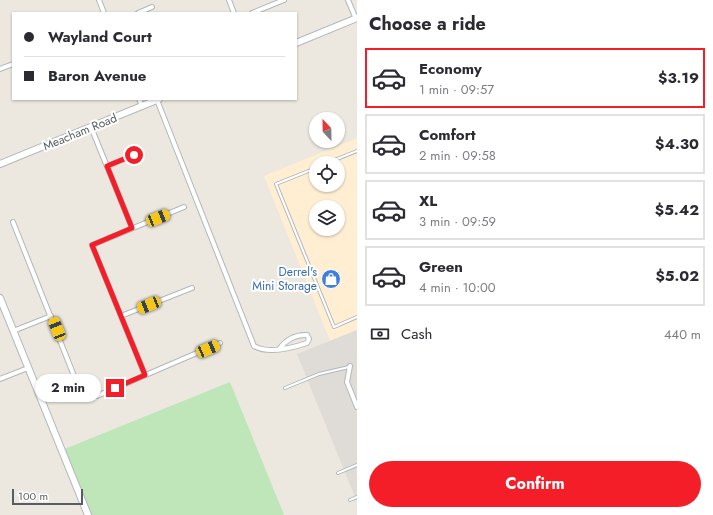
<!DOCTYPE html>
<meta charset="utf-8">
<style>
body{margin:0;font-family:Jost,sans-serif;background:#f7f7f7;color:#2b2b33;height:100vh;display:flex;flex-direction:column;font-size:15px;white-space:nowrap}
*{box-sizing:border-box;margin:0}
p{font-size:13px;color:#7c7c81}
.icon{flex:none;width:22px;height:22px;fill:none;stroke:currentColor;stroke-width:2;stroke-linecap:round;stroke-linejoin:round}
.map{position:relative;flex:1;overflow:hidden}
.panel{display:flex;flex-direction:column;background:#fff;width:356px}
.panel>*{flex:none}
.guide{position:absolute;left:12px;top:12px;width:285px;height:88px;border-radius:0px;box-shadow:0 1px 3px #0004;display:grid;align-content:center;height:88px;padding:0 12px;background:#fff}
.needle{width:26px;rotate:338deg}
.fabs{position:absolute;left:309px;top:112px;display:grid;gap:8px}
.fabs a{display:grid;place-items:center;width:36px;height:36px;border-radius:50%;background:#fff;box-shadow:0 1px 3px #0004;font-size:20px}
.scale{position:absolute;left:12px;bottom:10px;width:71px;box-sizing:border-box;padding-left:4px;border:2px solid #585d61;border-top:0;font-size:11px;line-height:14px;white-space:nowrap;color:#585d61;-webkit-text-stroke:3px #fff;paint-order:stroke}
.end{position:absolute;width:18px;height:18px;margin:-9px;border:5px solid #f31e28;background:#fff;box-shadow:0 0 0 2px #fff}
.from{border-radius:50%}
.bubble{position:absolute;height:28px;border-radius:14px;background:#fff;box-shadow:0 1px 3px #0004;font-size:13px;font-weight:700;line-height:28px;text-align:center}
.car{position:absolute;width:12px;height:24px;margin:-12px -6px;border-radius:5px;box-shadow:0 0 3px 1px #0007;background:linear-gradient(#f5c518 24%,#345 0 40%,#f5c518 0 76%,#345 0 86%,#f5c518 0)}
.guide b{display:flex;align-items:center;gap:14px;height:38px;font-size:15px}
.guide b+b{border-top:1px solid #e1e1e2}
.guide i{width:10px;height:10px;background:#2b2b33}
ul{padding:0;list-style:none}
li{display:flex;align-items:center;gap:12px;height:60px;margin:0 8px 6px;padding:0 4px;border:2px solid #e1e1e2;border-radius:0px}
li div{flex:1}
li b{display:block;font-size:15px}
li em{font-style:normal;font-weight:700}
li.on{border-color:#f31e28}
li>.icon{width:36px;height:36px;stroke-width:1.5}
h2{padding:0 12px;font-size:18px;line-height:48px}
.pay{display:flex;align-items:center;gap:10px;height:44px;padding:0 12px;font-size:15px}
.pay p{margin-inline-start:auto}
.primary-button{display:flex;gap:8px;margin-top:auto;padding:8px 12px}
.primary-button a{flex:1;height:46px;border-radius:24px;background:#f31e28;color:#fff;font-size:16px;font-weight:700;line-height:46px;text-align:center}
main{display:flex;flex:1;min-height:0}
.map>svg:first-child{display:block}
.commercial{fill:#ffeed1;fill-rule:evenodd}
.industrial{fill:#dfdbd7}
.green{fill:#bee6b9}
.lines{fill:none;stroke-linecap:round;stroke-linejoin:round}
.lane-casing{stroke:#b2b7bb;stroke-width:4}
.street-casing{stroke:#b2b7bb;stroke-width:6}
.secondary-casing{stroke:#b3b8bd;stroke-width:8}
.lane{stroke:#fff;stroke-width:2}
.street{stroke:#fff;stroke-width:4}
.secondary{stroke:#fff;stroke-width:6}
.route{stroke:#f31e28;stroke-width:5}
.labels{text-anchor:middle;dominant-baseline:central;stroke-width:4;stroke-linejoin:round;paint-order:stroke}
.street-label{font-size:12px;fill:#585d61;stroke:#fff}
.shop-label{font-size:12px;fill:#366cbe;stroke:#fff;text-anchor:end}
</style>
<main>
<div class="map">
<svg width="357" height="515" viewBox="0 0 357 515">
<rect width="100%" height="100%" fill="#ece8df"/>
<!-- commercial -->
<path class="commercial" d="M357 138V330L330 341 264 176ZM316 163H338V185H316ZM316 207H338V229H316Z"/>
<!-- industrial -->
<path class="industrial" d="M357 330V502L297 354Z"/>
<!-- green -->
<path class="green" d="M230 382 284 515H88L62 450Z"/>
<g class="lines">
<!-- lane casing -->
<g class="lane-casing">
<g id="lane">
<path d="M327 163 357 151"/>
<path d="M316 168 276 184 334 327 357 317"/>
<path d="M285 388 319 374 349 367"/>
<path d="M338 473 357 465"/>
<path d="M350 500 357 497"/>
</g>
</g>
<!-- street casing -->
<g class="street-casing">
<g id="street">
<path d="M99 0 104 13"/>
<path d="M229 0 234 13"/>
<path d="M348 0 356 19"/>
<path d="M138 13 152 7"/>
<path d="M252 13 284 0"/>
<path d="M0 69 13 64"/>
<path d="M139 99 142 106"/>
<path d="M157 100 254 346C268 354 292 348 307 343L309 339 307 335C296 334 286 340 280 348"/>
<path d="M91 127 132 228"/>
<path d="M107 166 134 155"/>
<path d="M13 222 78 386 87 396H97L220 343"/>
<path d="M121 316 192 288"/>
<path d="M13 331 51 316"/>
<path d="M350 366 347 382 357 407"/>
<path d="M145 375 92 245 184 207"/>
<path d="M0 379 28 368"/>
</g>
</g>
<!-- secondary casing -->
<g class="secondary-casing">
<g id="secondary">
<path d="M296 43 357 18"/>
<path d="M0 164 159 99"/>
<path d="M0 298 88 515"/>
</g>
</g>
<!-- lane -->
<use href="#lane" class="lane"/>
<!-- street -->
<use href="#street" class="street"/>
<!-- secondary -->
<use href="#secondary" class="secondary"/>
</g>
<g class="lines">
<!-- route -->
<path class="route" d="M115 388 145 375 92 245 132 228 107 166 134 155"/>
</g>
<!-- icons -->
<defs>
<g id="shop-disc" transform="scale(1)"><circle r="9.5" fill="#3f7fe0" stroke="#fff"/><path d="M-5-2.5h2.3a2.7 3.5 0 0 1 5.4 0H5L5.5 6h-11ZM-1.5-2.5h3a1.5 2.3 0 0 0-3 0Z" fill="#fff"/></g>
</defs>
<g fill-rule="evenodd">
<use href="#shop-disc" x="331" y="279"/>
</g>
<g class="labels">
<!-- street labels -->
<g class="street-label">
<text transform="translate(80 132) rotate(-22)">Meacham Road</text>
</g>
<!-- shop labels -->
<g class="shop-label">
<text x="317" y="272">Derrel's<tspan x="317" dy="14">Mini Storage</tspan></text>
</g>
</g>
</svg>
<div class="fabs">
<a><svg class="needle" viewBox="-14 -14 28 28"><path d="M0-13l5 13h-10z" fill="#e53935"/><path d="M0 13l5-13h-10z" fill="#7c7c81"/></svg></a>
<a><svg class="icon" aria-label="locate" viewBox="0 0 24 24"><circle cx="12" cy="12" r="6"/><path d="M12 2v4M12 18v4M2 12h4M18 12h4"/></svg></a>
<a><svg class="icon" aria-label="layers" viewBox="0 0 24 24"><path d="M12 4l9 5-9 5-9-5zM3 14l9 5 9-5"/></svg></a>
</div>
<div class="scale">100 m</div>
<i class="end from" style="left:134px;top:155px"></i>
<i class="end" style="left:115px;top:388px"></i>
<div class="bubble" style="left:35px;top:374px;width:66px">2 min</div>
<i class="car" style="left:158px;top:218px;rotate:68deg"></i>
<i class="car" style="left:149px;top:305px;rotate:248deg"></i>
<i class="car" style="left:57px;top:329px;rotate:338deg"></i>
<i class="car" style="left:208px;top:349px;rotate:67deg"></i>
<div class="guide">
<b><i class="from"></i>Wayland Court</b>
<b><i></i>Baron Avenue</b>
</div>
</div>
<section class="panel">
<h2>Choose a ride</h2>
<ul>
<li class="on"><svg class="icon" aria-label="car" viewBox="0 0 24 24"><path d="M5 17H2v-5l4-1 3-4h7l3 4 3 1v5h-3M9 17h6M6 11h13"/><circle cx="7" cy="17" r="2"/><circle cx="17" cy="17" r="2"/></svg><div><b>Economy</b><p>1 min · 09:57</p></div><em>$3.19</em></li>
<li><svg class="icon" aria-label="car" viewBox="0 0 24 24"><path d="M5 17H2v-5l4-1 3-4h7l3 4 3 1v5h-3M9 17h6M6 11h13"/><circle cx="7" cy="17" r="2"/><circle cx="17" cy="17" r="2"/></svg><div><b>Comfort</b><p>2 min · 09:58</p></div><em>$4.30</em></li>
<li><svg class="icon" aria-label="car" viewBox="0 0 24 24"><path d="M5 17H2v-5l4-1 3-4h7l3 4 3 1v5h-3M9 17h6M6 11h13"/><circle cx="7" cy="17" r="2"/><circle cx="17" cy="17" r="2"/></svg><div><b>XL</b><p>3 min · 09:59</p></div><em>$5.42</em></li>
<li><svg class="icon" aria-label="car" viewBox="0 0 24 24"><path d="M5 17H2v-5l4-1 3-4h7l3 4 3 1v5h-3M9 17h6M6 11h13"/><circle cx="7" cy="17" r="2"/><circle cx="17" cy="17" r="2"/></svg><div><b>Green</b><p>4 min · 10:00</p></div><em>$5.02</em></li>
</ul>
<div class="pay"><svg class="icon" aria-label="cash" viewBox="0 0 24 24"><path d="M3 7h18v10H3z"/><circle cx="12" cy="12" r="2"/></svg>Cash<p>440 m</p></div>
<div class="primary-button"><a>Confirm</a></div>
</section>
</main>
